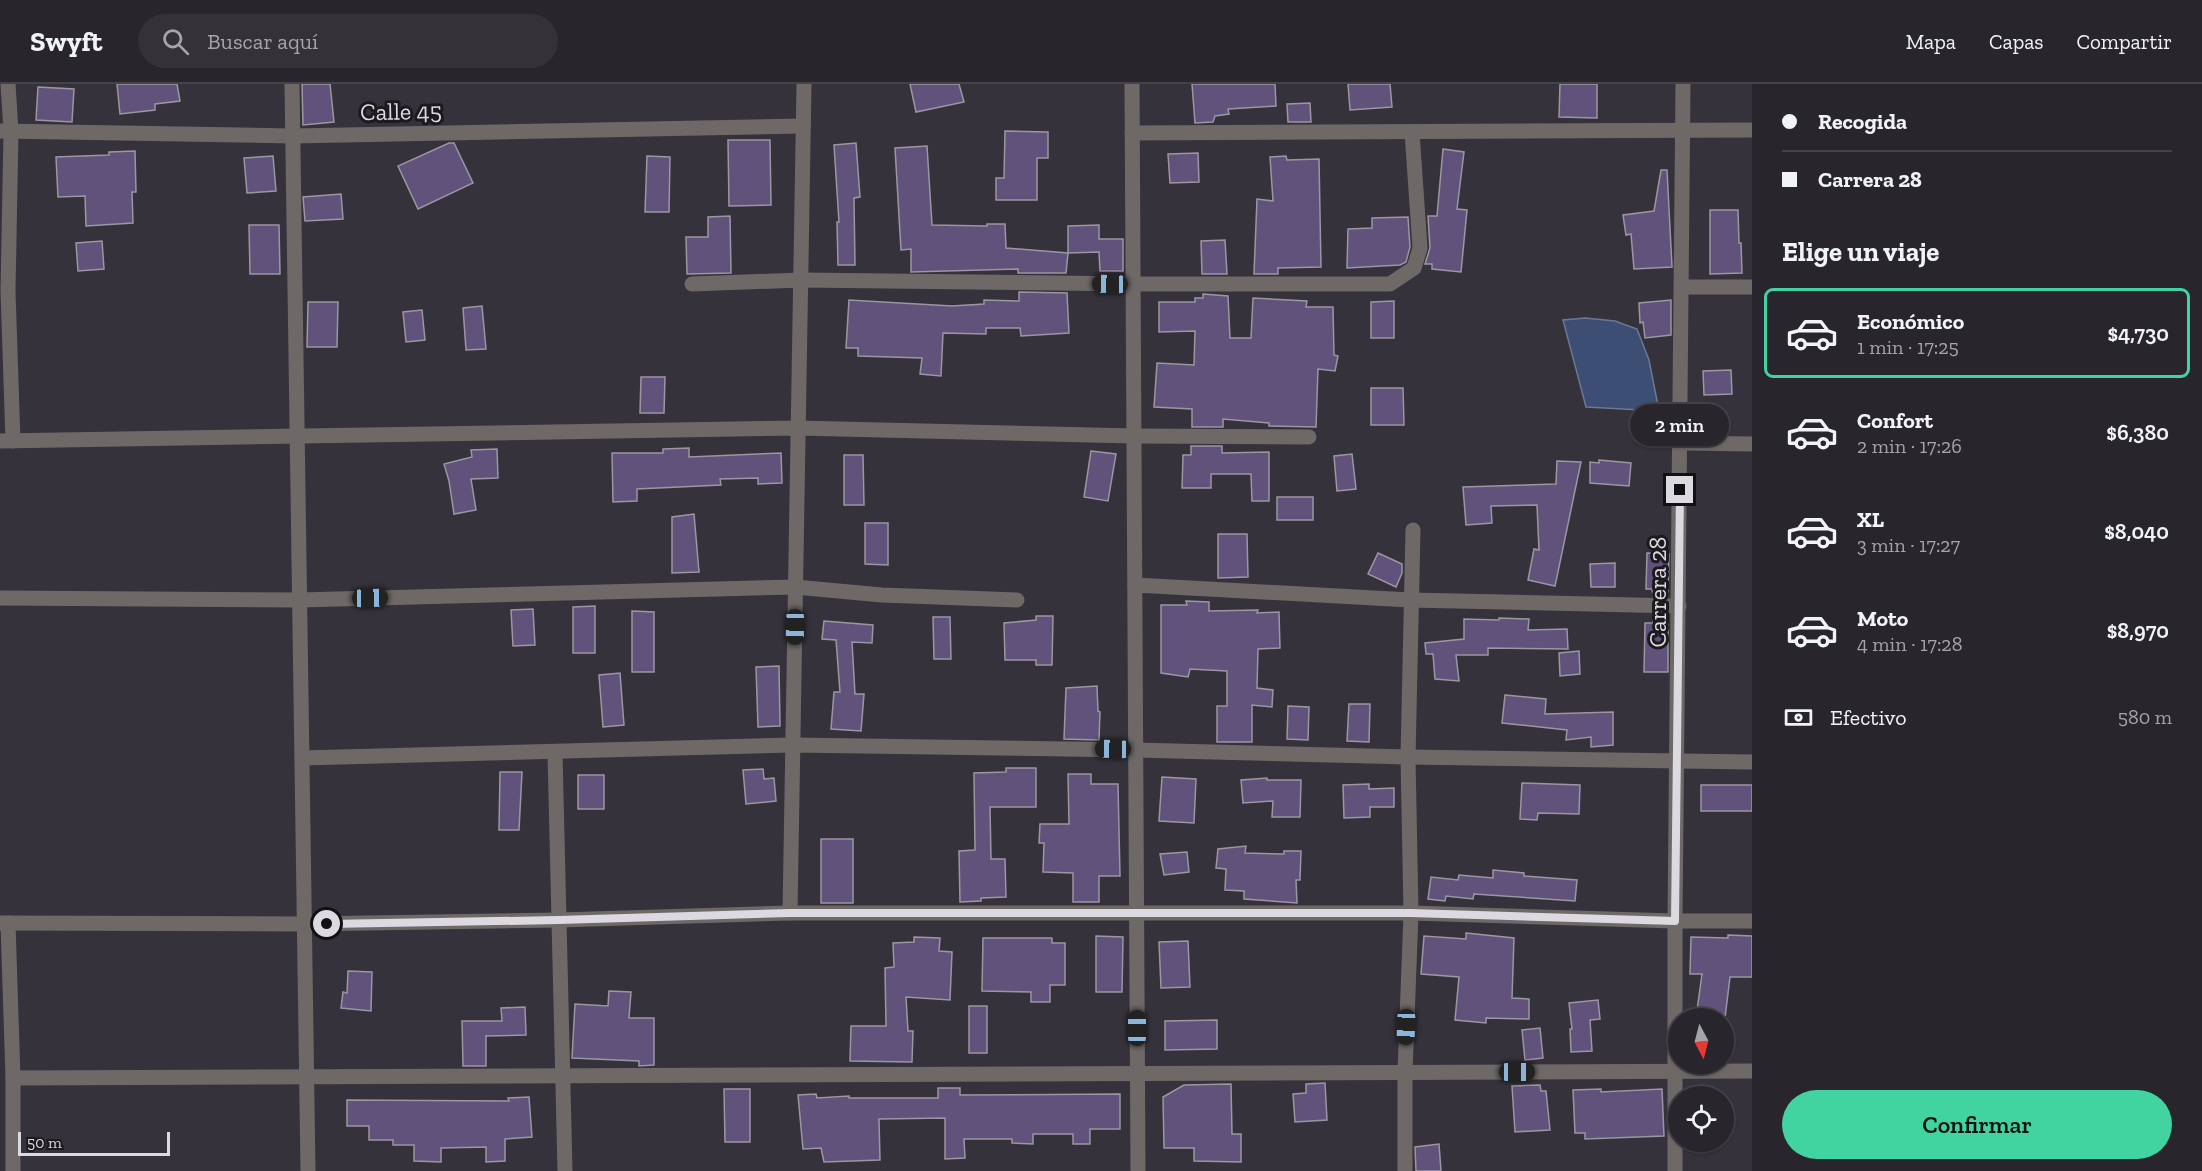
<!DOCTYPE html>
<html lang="es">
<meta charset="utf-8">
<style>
body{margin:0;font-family:"Zilla Slab",serif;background:#343238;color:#f1f3f6;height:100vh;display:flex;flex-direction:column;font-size:22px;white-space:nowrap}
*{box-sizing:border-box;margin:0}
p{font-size:20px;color:#a5a5a9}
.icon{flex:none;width:33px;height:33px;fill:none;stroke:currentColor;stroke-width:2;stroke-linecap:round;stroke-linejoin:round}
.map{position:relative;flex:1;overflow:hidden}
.sheet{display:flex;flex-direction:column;background:#28262c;width:450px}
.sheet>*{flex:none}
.hud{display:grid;align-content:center;height:132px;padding:0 30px;background:#28262c}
.needle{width:39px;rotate:173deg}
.buttons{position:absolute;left:1668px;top:924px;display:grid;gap:12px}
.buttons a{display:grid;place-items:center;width:66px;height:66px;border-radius:50%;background:#28262c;box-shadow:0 2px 4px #0004,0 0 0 2px #444348;font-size:30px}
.scale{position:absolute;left:18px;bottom:15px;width:152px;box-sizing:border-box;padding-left:6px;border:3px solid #dcdae0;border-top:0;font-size:16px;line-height:21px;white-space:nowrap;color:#dcdae0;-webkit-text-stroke:4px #1c1a1e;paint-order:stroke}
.end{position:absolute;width:27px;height:27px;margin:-14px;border:8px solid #dcdae0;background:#111;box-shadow:0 0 0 3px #111}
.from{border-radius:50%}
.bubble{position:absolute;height:42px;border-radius:21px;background:#28262c;box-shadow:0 2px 4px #0004,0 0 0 2px #444348;font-size:20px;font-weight:600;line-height:42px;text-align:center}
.car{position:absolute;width:18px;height:36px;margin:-18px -9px;border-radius:8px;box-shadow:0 0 4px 2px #0007;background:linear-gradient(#222 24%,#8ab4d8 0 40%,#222 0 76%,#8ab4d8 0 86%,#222 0)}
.hud b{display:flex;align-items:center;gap:21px;height:57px;font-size:22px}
.hud b+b{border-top:2px solid #444348}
.hud i{width:15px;height:15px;background:#f1f3f6}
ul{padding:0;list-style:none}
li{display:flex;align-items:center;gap:18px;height:90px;margin:0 12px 9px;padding:0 18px;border:3px solid transparent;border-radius:9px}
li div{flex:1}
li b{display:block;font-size:22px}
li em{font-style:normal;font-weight:600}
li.current{border-color:#42d4a0}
li>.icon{width:54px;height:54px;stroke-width:1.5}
h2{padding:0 30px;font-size:27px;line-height:72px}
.pay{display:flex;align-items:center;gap:15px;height:66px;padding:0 30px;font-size:22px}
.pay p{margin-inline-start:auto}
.button{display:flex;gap:12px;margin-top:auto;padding:12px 30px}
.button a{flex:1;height:69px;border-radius:36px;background:#42d4a0;color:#111;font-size:24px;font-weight:600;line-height:69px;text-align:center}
header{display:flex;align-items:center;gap:36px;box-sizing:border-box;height:84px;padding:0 30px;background:#28262c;border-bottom:2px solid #444348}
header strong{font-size:28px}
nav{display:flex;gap:33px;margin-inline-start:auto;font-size:21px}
.search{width:420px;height:54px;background:#343238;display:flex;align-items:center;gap:15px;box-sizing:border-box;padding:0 21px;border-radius:33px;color:#a5a5a9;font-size:22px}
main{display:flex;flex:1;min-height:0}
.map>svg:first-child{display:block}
.water{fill:#3c4e74;stroke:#6c7894;stroke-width:1.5}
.building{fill:#60527a;stroke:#9b97a2;stroke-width:1.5}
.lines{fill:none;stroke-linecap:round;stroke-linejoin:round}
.minor{stroke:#6e6967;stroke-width:15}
.tertiary{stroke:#6e6967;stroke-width:15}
.route{stroke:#dcdae0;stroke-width:8}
.labels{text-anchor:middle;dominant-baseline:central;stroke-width:6;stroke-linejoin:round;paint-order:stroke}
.street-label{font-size:24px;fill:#dcdae0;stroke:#1c1a1e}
</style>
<header>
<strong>Swyft</strong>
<div class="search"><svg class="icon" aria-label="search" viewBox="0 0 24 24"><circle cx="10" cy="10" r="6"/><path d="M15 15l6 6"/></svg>Buscar aquí</div>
<nav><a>Mapa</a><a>Capas</a><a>Compartir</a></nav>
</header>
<main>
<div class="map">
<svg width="1752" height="1087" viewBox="0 0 1752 1087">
<rect width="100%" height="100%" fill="#35323b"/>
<!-- water -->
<path class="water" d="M1585 234 1615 237 1637 245 1649 276 1659 327 1586 323 1563 236Z"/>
<!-- building -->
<g class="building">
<path d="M117 0H177L180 17 155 20V26L120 30Z"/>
<path d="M302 0H330L334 38 303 41Z"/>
<path d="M910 0H959L964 18 916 28Z"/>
<path d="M1192 0H1275L1276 22 1228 25 1229 30 1215 32 1213 38 1195 39Z"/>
<path d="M1348 0H1390L1392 23 1350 26Z"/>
<path d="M1560 0H1597V34L1559 33Z"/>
<path d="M38 3 74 5 72 38 36 36Z"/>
<path d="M1310 19 1311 38H1288L1287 20Z"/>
<path d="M1005 47 1048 48V74H1037V116H996V94H1004Z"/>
<path d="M728 56H770L771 121 729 122Z"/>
<path d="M449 59H454L473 99 418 125 398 82Z"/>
<path d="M856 59 860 113 854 114 855 181H838L837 138H839L834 61Z"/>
<path d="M927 62 932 141 987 142V140H1005L1006 164 1068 169 1066 189H1018V185L911 188V165L901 166 895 64Z"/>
<path d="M1443 65 1464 68 1457 125 1467 126 1461 188 1432 185V180H1425L1430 164 1428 132H1437Z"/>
<path d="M135 67 136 108H132L133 139 86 142 85 112 58 113 56 73 109 71V68Z"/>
<path d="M1198 69 1199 98 1170 99 1168 70Z"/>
<path d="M273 72 276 107 247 109 244 74Z"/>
<path d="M647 72 670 73 669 128H645Z"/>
<path d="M1286 72 1287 76 1319 75 1321 183 1278 184V190H1254L1257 115 1273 117 1270 73Z"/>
<path d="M1661 86H1667L1672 183 1634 185 1631 150 1626 151 1623 131 1654 127Z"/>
<path d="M341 110 343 135 305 137 303 113Z"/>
<path d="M1710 126H1738L1739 159H1741L1742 189 1710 190Z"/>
<path d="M730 132 731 189 687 190 686 153H708V133Z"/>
<path d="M1408 133 1410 163 1406 178 1400 181 1347 184 1348 145 1372 144V134Z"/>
<path d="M249 141H279L280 190H250Z"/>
<path d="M1099 141V155H1123V187H1100L1099 168 1068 169V142Z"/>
<path d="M1225 156 1227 190H1202L1201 157Z"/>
<path d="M102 157 104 185 78 187 76 159Z"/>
<path d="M1019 208 1067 209 1069 249 1021 252 1020 244H986V250L943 249 941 292 920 290 922 274 858 272V264H846L849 216 952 222 984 220V216L1019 217Z"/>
<path d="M1203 210 1228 212 1230 254H1251L1253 214 1307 217 1306 223H1333L1334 271 1338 272 1335 287 1318 285 1316 343 1269 342V339L1223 335V343H1192V325L1154 323 1157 279 1194 281 1195 247 1159 248V218H1195V214H1203Z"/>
<path d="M1671 216V251L1645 254 1643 238 1640 239 1639 219Z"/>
<path d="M1394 217V254H1371V218Z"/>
<path d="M308 218H338L337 263H307Z"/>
<path d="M482 222 486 265 466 266 463 224Z"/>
<path d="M422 226 425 256 406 258 403 228Z"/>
<path d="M1731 286 1732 310 1704 311 1703 287Z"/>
<path d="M641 293H665L664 329H640Z"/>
<path d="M1371 304H1403L1404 341H1371Z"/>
<path d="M1191 362H1222V369L1269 368V417H1252L1251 390H1211V404H1182L1183 371H1191Z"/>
<path d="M689 364V373L781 369 782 399 758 400V394L720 395 721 401 637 405V417L613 418 612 369H663V365Z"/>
<path d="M497 365 498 394 471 395 476 426 454 430 449 397 444 380 472 373 471 366Z"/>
<path d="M1091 367 1116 370 1108 417 1084 413Z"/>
<path d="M1352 370 1356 405 1337 407 1334 372Z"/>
<path d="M844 371H863L864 421H844Z"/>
<path d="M1599 376 1631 379 1629 402 1590 399V378L1599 379Z"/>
<path d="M1557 377 1581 378 1555 502 1528 496 1534 465 1539 466 1537 421 1491 422 1492 439 1466 441 1463 403 1556 400Z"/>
<rect x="1277" y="413" width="36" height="23"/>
<path d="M694 430 699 488 672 489V433Z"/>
<path d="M865 439H888V481L865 480Z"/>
<path d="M1218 450H1247L1248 493 1218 494Z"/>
<path d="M1378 469 1402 480V489L1396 503 1368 490Z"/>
<path d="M1647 469 1669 470 1668 512H1653L1652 505H1646Z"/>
<path d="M1615 479V503H1591L1590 480Z"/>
<path d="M1186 517 1209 518V527L1258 526 1257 529 1279 528 1280 564 1258 565 1257 604 1273 606 1272 623 1252 621V658H1217V622H1227V587L1190 585 1188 593 1161 589V521H1187Z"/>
<path d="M595 522V569H573V523Z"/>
<path d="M533 525 535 561 513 562 511 526Z"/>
<path d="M632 527 654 528V588H632Z"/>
<path d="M1653 531 1668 532V588H1644L1645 539H1653Z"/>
<path d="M1036 532H1053L1052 581H1036V576H1005L1004 539 1036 536Z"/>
<path d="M933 533H950L951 575H934Z"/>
<path d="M1499 534 1529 535 1528 546 1567 545 1568 565 1488 564V571H1456L1459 597 1435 595 1433 570H1426L1425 559 1464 555V535L1499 536Z"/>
<path d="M824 537 873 541 872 559 852 558 855 610H864L861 647 831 645 834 608H840L836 556 822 555Z"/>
<path d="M1579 567 1580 590 1560 592 1559 569Z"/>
<path d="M779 582 780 642 758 643 756 583Z"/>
<path d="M620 589 624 641 603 643 599 591Z"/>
<path d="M1097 602 1098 627 1100 628 1099 656 1064 655 1066 604Z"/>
<path d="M1505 611 1546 615 1545 630 1613 628V661L1591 663V653L1566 656 1567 646 1502 639Z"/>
<path d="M1349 620H1370L1369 658 1347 657Z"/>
<path d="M1288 622 1309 623 1308 656 1287 655Z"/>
<path d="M1006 684H1036V723H990L991 775H1005L1006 813 981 814V817L960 818 959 767 975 766 974 689 1006 688Z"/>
<path d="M763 685 764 695 774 694 776 717 746 720 743 686Z"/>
<path d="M500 688H522L519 746H499Z"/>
<path d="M1068 690H1091V700H1118L1120 792H1099V818H1073V789L1043 788 1044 759H1039L1040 740H1069Z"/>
<rect x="578" y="691" width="26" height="34"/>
<path d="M1162 693 1196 695 1194 739 1159 737Z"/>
<path d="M1267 694V696H1301L1300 733H1272L1273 717 1243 719 1241 696Z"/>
<path d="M1522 699 1580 701 1579 730 1538 729 1537 736 1520 735Z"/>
<path d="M1369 700V705L1394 704V723H1370V733L1344 734 1343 701Z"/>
<rect x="1701" y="701" width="51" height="26"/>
<rect x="821" y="755" width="32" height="64"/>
<path d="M1246 762 1245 769 1284 770V767H1301L1300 796H1296L1297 819 1244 815V807L1225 806 1226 785 1216 784 1218 765Z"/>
<path d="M1187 768 1189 788 1164 791 1160 770Z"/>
<path d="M1493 786 1524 789V792L1577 796 1575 817 1474 810 1473 815 1446 812 1445 817 1428 815 1431 793 1458 796 1459 791 1493 794Z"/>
<path d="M1466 849 1514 854 1512 914 1529 915V935L1486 934V939L1455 936 1459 893 1421 890 1424 852 1466 855Z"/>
<path d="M1728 851 1752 852V893H1730L1725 934H1696L1702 890H1690L1691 853 1728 854Z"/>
<path d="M1096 852 1123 853 1122 908H1096Z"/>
<path d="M914 853 940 854 939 867 952 868 950 916 906 913 908 947H913L912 978 850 977 851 942H886L885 884 894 883 893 859 914 858Z"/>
<path d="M983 854H1052V859H1065V901H1050V918H1031V908L982 907Z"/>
<path d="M1188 857 1190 903 1161 904 1159 858Z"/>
<path d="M348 887 372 888 371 927 341 924 343 908 347 909Z"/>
<path d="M609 907 631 908 629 934H654V981L639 982V977L572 974 575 920 608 922Z"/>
<path d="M1598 916 1600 935 1590 936 1592 967 1571 968 1570 945H1572L1569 919Z"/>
<rect x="969" y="922" width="18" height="47"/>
<path d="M525 923 526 951 486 952V982H463L462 937H502L501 924Z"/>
<path d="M1217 936V965L1165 966V937Z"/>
<path d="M1540 944 1543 974 1525 976 1522 946Z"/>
<path d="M1325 999 1327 1036 1295 1038 1293 1010 1306 1009V1000Z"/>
<path d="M1231 1000 1232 1050H1241V1078L1194 1077V1064H1164L1163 1013 1184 1001Z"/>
<path d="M1540 1001 1541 1007H1546L1550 1046 1515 1048 1512 1002Z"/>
<path d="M938 1004H960V1011L1120 1010V1045H1090V1060H1073V1050H1033V1060L1012 1059V1055H964L965 1074 945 1075V1034L879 1035 880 1076 824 1078 821 1064 803 1065 798 1011 816 1010 817 1014 849 1012V1014H938Z"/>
<path d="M724 1005H750V1058H725Z"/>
<path d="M1601 1005V1008L1662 1005 1664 1052 1585 1055V1049H1575L1573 1006Z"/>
<path d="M529 1013 532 1053 505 1055V1077L486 1078V1063L441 1064V1078L414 1077V1061H393V1056H369V1042H347V1016L509 1017 508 1014Z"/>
<path d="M1439 1060 1441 1087H1416L1415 1063Z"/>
</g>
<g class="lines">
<!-- minor -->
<g class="minor">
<path d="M8 0 11 47 8 207 13 357"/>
<path d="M292 0 308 1087"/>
<path d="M1132 0 1138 1087"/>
<path d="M0 47 293 52 803 42"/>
<path d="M1132 49 1752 46"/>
<path d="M692 200 801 196 1133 200H1390L1414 184 1420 164 1412 48"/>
<path d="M1682 203H1752"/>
<path d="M0 357 798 344 1134 352 1309 353"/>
<path d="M1680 359 1752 360"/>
<path d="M1135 501 1410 516 1679 522"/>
<path d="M0 514 299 516 795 503 882 511 1017 516"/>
<path d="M555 669 565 1087"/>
<path d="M302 674 793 661 1135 666 1408 673 1752 678"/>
<path d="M790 829 804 0"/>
<path d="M1675 837V1087"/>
<path d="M8 839 13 994V1087"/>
<path d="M13 994 1752 987"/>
<path d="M1405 1087V988L1411 829 1408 673 1413 446"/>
</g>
<!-- tertiary -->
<g class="tertiary">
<path d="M1675 837 1683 0"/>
<path d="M0 839 304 840 559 836 790 829H1411L1675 837H1752"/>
</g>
</g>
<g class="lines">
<!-- route -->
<path class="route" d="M327 840 559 836 790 829H1411L1675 837 1680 406"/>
</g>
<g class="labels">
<!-- street labels -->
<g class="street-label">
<text transform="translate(401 27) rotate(-1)">Calle 45</text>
<text transform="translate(1657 508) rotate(-90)">Carrera 28</text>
</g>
</g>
</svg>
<div class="buttons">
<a><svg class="needle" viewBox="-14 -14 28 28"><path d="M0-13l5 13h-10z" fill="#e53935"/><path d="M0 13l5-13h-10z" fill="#a5a5a9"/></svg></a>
<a><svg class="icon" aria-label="locate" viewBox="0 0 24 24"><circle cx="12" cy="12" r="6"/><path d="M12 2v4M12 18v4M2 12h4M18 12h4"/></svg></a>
</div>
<div class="scale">50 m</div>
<i class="end from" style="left:327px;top:840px"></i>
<i class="end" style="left:1680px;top:406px"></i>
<div class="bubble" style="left:1630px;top:320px;width:99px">2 min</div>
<i class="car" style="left:1110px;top:200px;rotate:271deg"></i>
<i class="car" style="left:370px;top:514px;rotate:89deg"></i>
<i class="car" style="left:795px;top:543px;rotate:181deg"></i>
<i class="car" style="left:1113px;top:665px;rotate:271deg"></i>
<i class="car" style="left:1406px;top:943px;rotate:182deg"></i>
<i class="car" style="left:1137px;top:944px;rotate:0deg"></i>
<i class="car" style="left:1517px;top:988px;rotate:90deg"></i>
</div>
<section class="sheet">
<div class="hud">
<b><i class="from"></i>Recogida</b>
<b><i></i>Carrera 28</b>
</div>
<h2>Elige un viaje</h2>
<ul>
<li class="current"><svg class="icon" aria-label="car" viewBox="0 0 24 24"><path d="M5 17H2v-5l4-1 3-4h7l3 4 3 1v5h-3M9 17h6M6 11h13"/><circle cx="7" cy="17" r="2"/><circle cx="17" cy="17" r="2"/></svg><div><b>Económico</b><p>1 min · 17:25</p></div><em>$4,730</em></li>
<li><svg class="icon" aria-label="car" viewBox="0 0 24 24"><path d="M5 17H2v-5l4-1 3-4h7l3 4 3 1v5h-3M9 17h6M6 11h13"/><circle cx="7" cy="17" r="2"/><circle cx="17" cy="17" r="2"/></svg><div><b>Confort</b><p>2 min · 17:26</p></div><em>$6,380</em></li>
<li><svg class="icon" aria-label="car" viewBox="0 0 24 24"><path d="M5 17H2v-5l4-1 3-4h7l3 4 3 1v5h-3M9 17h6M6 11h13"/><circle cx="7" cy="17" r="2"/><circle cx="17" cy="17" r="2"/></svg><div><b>XL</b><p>3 min · 17:27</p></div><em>$8,040</em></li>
<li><svg class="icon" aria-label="car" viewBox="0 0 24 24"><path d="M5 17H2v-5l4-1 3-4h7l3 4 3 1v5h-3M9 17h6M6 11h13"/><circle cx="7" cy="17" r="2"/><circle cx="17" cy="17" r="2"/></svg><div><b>Moto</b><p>4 min · 17:28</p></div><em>$8,970</em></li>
</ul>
<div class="pay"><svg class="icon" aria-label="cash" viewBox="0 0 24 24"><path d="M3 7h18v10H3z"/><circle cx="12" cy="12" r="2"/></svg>Efectivo<p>580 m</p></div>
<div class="button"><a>Confirmar</a></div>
</section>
</main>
